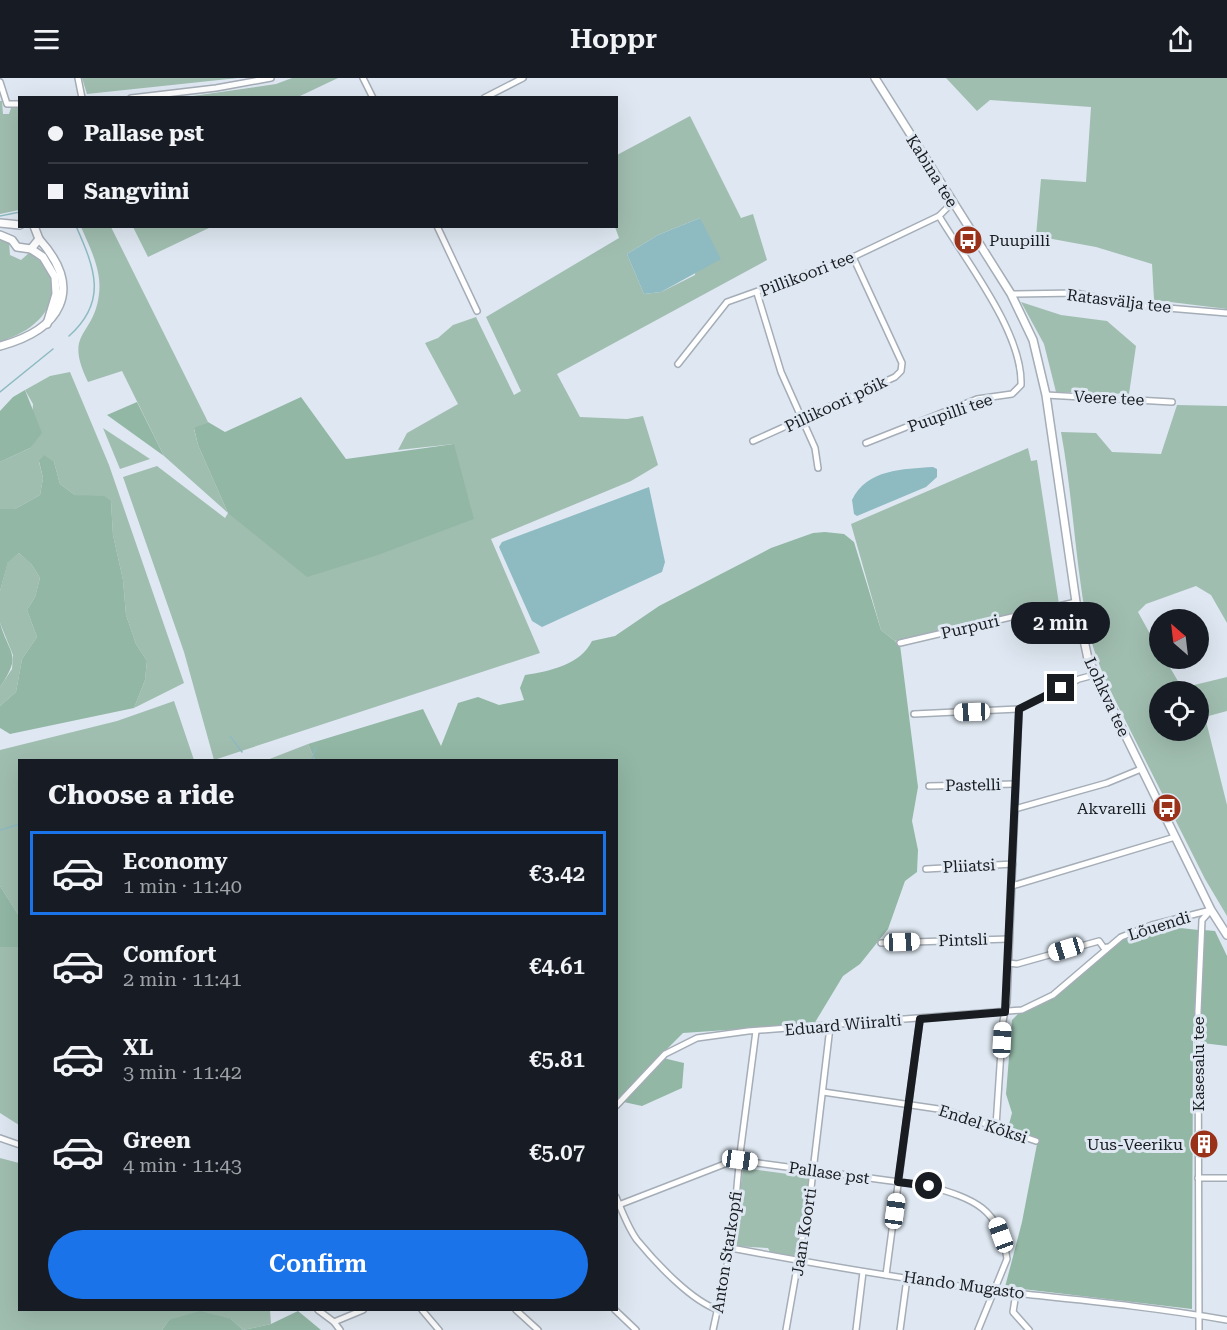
<!DOCTYPE html>
<meta charset="utf-8">
<style>
body{margin:0;font-family:"Roboto Serif",serif;background:#20242c;color:#f1f3f6;height:100vh;display:flex;flex-direction:column;font-size:22px;white-space:nowrap}
*{box-sizing:border-box;margin:0}
p{font-size:20px;color:#9ea1a6}
.icon{flex:none;width:33px;height:33px;fill:none;stroke:currentColor;stroke-width:2;stroke-linecap:round;stroke-linejoin:round}
.map{position:relative;flex:1;overflow:hidden}
.panel{position:absolute;left:18px;top:681px;width:600px;height:552px;display:flex;flex-direction:column;background:#171b24;border-radius:0px;box-shadow:0 6px 24px #0002}
.panel>*{flex:none}
.hud{position:absolute;left:18px;top:18px;width:600px;height:132px;border-radius:0px;box-shadow:0 6px 24px #0002;display:grid;align-content:center;height:132px;padding:0 30px;background:#171b24}
.needle{width:39px;rotate:332deg}
.controls{position:absolute;left:1149px;top:531px;display:grid;gap:12px}
.controls a{display:grid;place-items:center;width:60px;height:60px;border-radius:50%;background:#171b24;box-shadow:0 6px 24px #0002;font-size:30px}
.end{position:absolute;width:27px;height:27px;margin:-14px;border:8px solid #191c20;background:#fff;box-shadow:0 0 0 3px #fff}
.from{border-radius:50%}
.bubble{position:absolute;height:42px;border-radius:21px;background:#171b24;box-shadow:0 6px 24px #0002;font-size:20px;font-weight:600;line-height:42px;text-align:center}
.car{position:absolute;width:18px;height:36px;margin:-18px -9px;border-radius:8px;box-shadow:0 0 4px 2px #0007;background:linear-gradient(#fff 24%,#345 0 40%,#fff 0 76%,#345 0 86%,#fff 0)}
.hud b{display:flex;align-items:center;gap:21px;height:57px;font-size:22px}
.hud b+b{border-top:2px solid #363941}
.hud i{width:15px;height:15px;background:#f1f3f6}
ul{padding:0;list-style:none}
li{display:flex;align-items:center;gap:18px;height:84px;margin:0 12px 9px;padding:0 18px;border:3px solid transparent;border-radius:0px}
li div{flex:1}
li b{display:block;font-size:22px}
li em{font-style:normal;font-weight:600}
li.active{border-color:#1a73e8}
li>.icon{width:54px;height:54px;stroke-width:1.5}
h2{padding:0 30px;font-size:27px;line-height:72px}
.button{display:flex;gap:12px;margin-top:auto;padding:12px 30px}
.button a{flex:1;height:69px;border-radius:36px;background:#1a73e8;color:#fff;font-size:24px;font-weight:600;line-height:69px;text-align:center}
header{display:flex;justify-content:space-between;align-items:center;height:78px;padding:0 30px;background:#171b24;font-size:27px;font-weight:600}
.map>svg:first-child{display:block}
.green{fill:#a0beb0;fill-rule:evenodd}
.forest{fill:#92b7a5}
.water{fill:#8ebac1}
.lines{fill:none;stroke-linecap:round;stroke-linejoin:round}
.stream{stroke:#8ebac1;stroke-width:1.5}
.minor-casing{stroke:#a5adb7;stroke-width:8}
.tertiary-casing{stroke:#a5adb7;stroke-width:10}
.minor{stroke:#fff;stroke-width:5}
.tertiary{stroke:#fff;stroke-width:7}
.route{stroke:#191c20;stroke-width:8}
.labels{text-anchor:middle;dominant-baseline:central;stroke-width:6;stroke-linejoin:round;paint-order:stroke}
.street-label{font-size:16px;fill:#191c20;stroke:#dfe8f2}
.poi-label{font-size:16px;fill:#191c20;stroke:#dfe8f2;text-anchor:end}
</style>
<header><svg class="icon" aria-label="menu" viewBox="0 0 24 24"><path d="M4 6h16M4 12h16M4 18h16"/></svg>Hoppr<svg class="icon" aria-label="share" viewBox="0 0 24 24"><path d="M12 15V3M7 8l5-5 5 5M5 13v7h14v-7"/></svg></header>
<div class="map">
<svg width="1227" height="1252" viewBox="0 0 1227 1252">
<rect width="100%" height="100%" fill="#dfe8f2"/>
<!-- green -->
<g class="green">
<path d="M82 0H238L87 16Z"/>
<path d="M292 0H338L298 19H186L276 6Z"/>
<path d="M946 0H1227V231L1154 222 1152 186 1096 169 1036 158 1041 101 1086 104 1091 29 990 22 977 33Z"/>
<path d="M0 23H2L3 36H9L11 30 19 29V132L0 136Z"/>
<path d="M690 38 741 140 753 136 767 182 557 296 580 339 627 341 643 338 658 387 631 403 491 461 540 575 214 682 184 574 123 399 157 388 225 440 228 435 164 378 122 293 88 304C63 252 94 260 99 216 102 192 90 170 81 149H111L208 344 194 351 198 367 228 435 454 366 398 372 407 355 458 326 425 265 438 260 453 247 476 239 514 317 521 313 486 239 619 160 615 149 617 77ZM700 140 695 197 661 214 644 216 627 176 658 157Z"/>
<path d="M133 149H211L148 179Z"/>
<path d="M0 161 9 164 10 177 21 182 29 175C58 191 60 225 34 246 24 255 12 259 0 264Z"/>
<path d="M1021 224 1061 237 1107 243 1136 268 1129 316 1056 314 1044 266Z"/>
<path d="M70 294 109 387 184 605 134 630 145 602 147 583 136 566 126 537 123 502 113 457 111 423 75 417 60 406 54 384H39L43 400 40 417 15 431H0V384L30 370 33 326 25 312 50 298Z"/>
<path d="M1177 327 1227 328V545L1211 517 1196 508 1146 526 1138 534 1159 572 1160 580 1165 581 1182 610 1227 599V633L1205 639 1227 727V838L1205 801 1107 606C1100 588 1092 569 1088 550 1075 485 1073 419 1061 354L1096 355 1112 374 1161 376ZM1160 614H1198V652H1160Z"/>
<path d="M103 350 150 381 120 391Z"/>
<path d="M1028 370 1031 383 1037 382 1059 526 895 563 881 552 851 446Z"/>
<path d="M19 475 32 487 40 500 35 519 27 532 37 559 22 581 16 614 0 628V609L12 591 13 577 0 545V513L8 483Z"/>
<path d="M174 623 194 682H20L19 838 0 808V672L117 643Z"/>
<path d="M308 666 315 682H267Z"/>
<path d="M0 869H19V1047L0 1035Z"/>
<path d="M0 1080 19 1085 20 1232H270L271 1246 243 1252 231 1241 169 1242 162 1252H0Z"/>
<path d="M743 1090 810 1099 798 1179 770 1174 768 1170 733 1168Z"/>
</g>
<!-- forest -->
<g class="forest">
<path d="M25 312 42 355 30 370 0 384V333L13 319Z"/>
<path d="M301 319 346 381 454 366 474 441 378 477 307 499 228 435 198 367 194 350 208 344 225 354Z"/>
<path d="M137 324 164 378 107 337Z"/>
<path d="M44 377 54 384 60 406 75 417 104 418 111 423 113 457 123 502 126 537 136 566 147 583 145 602 134 630 10 656 0 650V628L16 614 22 581 37 559 27 532 35 519 40 500 32 487 19 475 8 484 0 513V431H15L40 417 43 400 39 383Z"/>
<path d="M825 454 844 456 854 464 881 552 900 567 918 709 912 743 918 772 917 794 905 803 888 851 860 886 843 898 814 946 683 955 659 979 684 985 682 1010 642 1028 619 1023 622 1019 617 1022 616 682H315L308 666 423 631 441 668 458 625 478 619 499 627 524 622 520 610 525 597C550 593 580 587 592 563L615 558 659 528 771 470 813 455Z"/>
<path d="M0 545C9 577 23 576 0 609Z"/>
<path d="M0 808 19 838V869H0Z"/>
<path d="M1152 847 1199 852 1193 960 1192 1231 1005 1209 1022 1144 1037 1066 1007 1054 1012 1035 1006 1016 1012 942 1022 932 1053 917 1121 859Z"/>
<path d="M1204 852 1215 853 1227 878V968L1202 965V863Z"/>
<path d="M200 1233 231 1241 243 1252 271 1246 298 1233 321 1252H162L169 1242Z"/>
</g>
<!-- water -->
<g class="water">
<path d="M700 140 721 181 661 214 644 216 627 176 658 157Z"/>
<path d="M933 389 937 391V399L926 409 857 438 854 436 852 422C867 391 903 391 933 389Z"/>
<path d="M649 409 665 484 662 494 542 549 532 543 499 469 502 464Z"/>
</g>
<g class="lines">
<!-- stream -->
<g class="stream">
<path d="M0 138 20 134"/>
<path d="M69 258C108 223 95 191 76 148"/>
<path d="M0 314 53 271"/>
<path d="M230 658 242 674"/>
<path d="M312 682 316 669"/>
<path d="M0 752 20 746"/>
</g>
<!-- minor casing -->
<g class="minor-casing">
<g id="minor">
<path d="M78 0 82 20"/>
<path d="M363 0 373 20"/>
<path d="M0 4 7 26H20"/>
<path d="M131 20 216 10 271 0"/>
<path d="M484 20 523 0"/>
<path d="M437 148 477 233"/>
<path d="M757 215 781 294 815 370 818 390"/>
<path d="M1011 216 1076 215 1132 227 1227 235"/>
<path d="M678 286 727 224 853 179 939 138 952 125"/>
<path d="M1046 317 1172 324"/>
<path d="M753 363 895 299 901 293 902 285 853 179"/>
<path d="M866 365 977 321 1012 316 1021 307C1023 255 966 183 939 138"/>
<path d="M900 565 1076 524"/>
<path d="M914 636 1019 631 1079 601 1094 597"/>
<path d="M929 708 1016 706"/>
<path d="M1015 731 1107 705 1141 691"/>
<path d="M926 791 1013 786"/>
<path d="M1012 808 1175 759"/>
<path d="M881 865 1009 861"/>
<path d="M1008 885 1017 886 1099 863 1104 870 1107 869"/>
<path d="M823 1014 945 1032 1036 1063"/>
<path d="M616 1028 665 976 697 960 748 953 1022 932 1053 917 1121 859 1152 847 1211 832"/>
<path d="M996 1048 1003 943 1007 924 1019 631"/>
<path d="M0 1060 20 1067"/>
<path d="M1198 1100H1227"/>
<path d="M616 1119C622 1133 628 1150 637 1162 655 1184 692 1224 719 1232"/>
<path d="M616 1128 735 1082 929 1108C974 1121 1000 1130 1007 1181L978 1252"/>
<path d="M731 1170C822 1187 913 1203 1005 1214 1079 1222 1154 1229 1227 1242"/>
<path d="M886 1197 920 941"/>
<path d="M1016 1215 1013 1234 1029 1252"/>
<path d="M318 1232 334 1244 340 1252"/>
<path d="M422 1232 439 1252"/>
<path d="M516 1232 538 1252"/>
<path d="M615 1232 636 1252"/>
<path d="M334 1244 363 1232"/>
<path d="M713 1252 732 1164 740 1076 756 953"/>
<path d="M786 1252 811 1110 830 949"/>
<path d="M856 1252 863 1194"/>
<path d="M900 1252 907 1200"/>
<path d="M1199 1252 1198 933 1202 842 1209 834"/>
</g>
</g>
<!-- tertiary casing -->
<g class="tertiary-casing">
<g id="tertiary">
<path d="M875 0 1011 216 1033 262 1046 317 1076 524 1088 581 1211 832 1227 857"/>
<path d="M0 145 20 147"/>
<path d="M0 157 12 162 17 169 31 171 43 179 55 199 56 216 47 246"/>
<path d="M31 171 39 161 34 148"/>
<path d="M0 268C60 252 85 212 39 161"/>
</g>
</g>
<!-- minor -->
<use href="#minor" class="minor"/>
<!-- tertiary -->
<use href="#tertiary" class="tertiary"/>
</g>
<g class="lines">
<!-- route -->
<path class="route" d="M929 1108 898 1104 920 941 1005 934 1019 631 1061 610"/>
</g>
<!-- icons -->
<defs>
<g id="bus-disc" transform="scale(1.5)"><circle r="9.5" fill="#9a321a" stroke="#dfe8f2"/><path d="M-5-6H5V4H4V6H2V4H-2V6H-4V4H-5ZM-3.5-4V0h7V-4ZM-3.5 1.2v1.5H-2V1.2ZM2 1.2v1.5H3.5V1.2Z" fill="#fff"/></g>
<g id="building-disc" transform="scale(1.5)"><circle r="9.5" fill="#9a321a" stroke="#dfe8f2"/><path d="M-4-6H4V6H1V3H-1V6H-4ZM-2.5-4.3h1.7v1.8h-1.7ZM.8-4.3h1.7v1.8H.8ZM-2.5-1h1.7V.8h-1.7ZM.8-1h1.7V.8H.8Z" fill="#fff"/></g>
</defs>
<g fill-rule="evenodd">
<use href="#bus-disc" x="968" y="162"/>
<use href="#bus-disc" x="1167" y="730"/>
<use href="#building-disc" x="1204" y="1066"/>
</g>
<g class="labels">
<!-- street labels -->
<g class="street-label">
<text transform="translate(932 93) rotate(58)">Kabina tee</text>
<text transform="translate(807 196) rotate(-21)">Pillikoori tee</text>
<text transform="translate(1119 223) rotate(7)">Ratasvälja tee</text>
<text transform="translate(1109 320) rotate(3)">Veere tee</text>
<text transform="translate(836 326) rotate(-25)">Pillikoori põik</text>
<text transform="translate(950 335) rotate(-19)">Puupilli tee</text>
<text transform="translate(970 549) rotate(-13)">Purpuri</text>
<text transform="translate(1107 619) rotate(65)">Lohkva tee</text>
<text transform="translate(973 707) rotate(-1)">Pastelli</text>
<text transform="translate(969 788) rotate(-3)">Pliiatsi</text>
<text transform="translate(1159 848) rotate(-17)">Lõuendi</text>
<text transform="translate(963 862) rotate(-2)">Pintsli</text>
<text transform="translate(843 947) rotate(-5)">Eduard Wiiralti</text>
<text transform="translate(1198 986) rotate(-90)">Kasesalu tee</text>
<text transform="translate(983 1046) rotate(18)">Endel Kõksi</text>
<text transform="translate(829 1095) rotate(8)">Pallase pst</text>
<text transform="translate(804 1154) rotate(-81)">Jaan Koorti</text>
<text transform="translate(727 1174) rotate(-81)">Anton Starkopfi</text>
<text transform="translate(964 1207) rotate(8)">Hando Mugasto</text>
</g>
<!-- poi labels -->
<g class="poi-label">
<text x="989" y="162" text-anchor="start">Puupilli</text>
<text x="1146" y="730">Akvarelli</text>
<text x="1183" y="1066">Uus-Veeriku</text>
</g>
</g>
</svg>
<div class="controls">
<a><svg class="needle" viewBox="-14 -14 28 28"><path d="M0-13l5 13h-10z" fill="#e53935"/><path d="M0 13l5-13h-10z" fill="#9ea1a6"/></svg></a>
<a><svg class="icon" aria-label="locate" viewBox="0 0 24 24"><circle cx="12" cy="12" r="6"/><path d="M12 2v4M12 18v4M2 12h4M18 12h4"/></svg></a>
</div>
<i class="end from" style="left:929px;top:1108px"></i>
<i class="end" style="left:1061px;top:610px"></i>
<div class="bubble" style="left:1011px;top:524px;width:99px">2 min</div>
<i class="car" style="left:972px;top:634px;rotate:268deg"></i>
<i class="car" style="left:902px;top:864px;rotate:88deg"></i>
<i class="car" style="left:1066px;top:871px;rotate:253deg"></i>
<i class="car" style="left:1002px;top:962px;rotate:3deg"></i>
<i class="car" style="left:740px;top:1082px;rotate:98deg"></i>
<i class="car" style="left:895px;top:1133px;rotate:8deg"></i>
<i class="car" style="left:1001px;top:1157px;rotate:340deg"></i>
<div class="hud">
<b><i class="from"></i>Pallase pst</b>
<b><i></i>Sangviini</b>
</div>
<section class="panel">
<h2>Choose a ride</h2>
<ul>
<li class="active"><svg class="icon" aria-label="car" viewBox="0 0 24 24"><path d="M5 17H2v-5l4-1 3-4h7l3 4 3 1v5h-3M9 17h6M6 11h13"/><circle cx="7" cy="17" r="2"/><circle cx="17" cy="17" r="2"/></svg><div><b>Economy</b><p>1 min · 11:40</p></div><em>€3.42</em></li>
<li><svg class="icon" aria-label="car" viewBox="0 0 24 24"><path d="M5 17H2v-5l4-1 3-4h7l3 4 3 1v5h-3M9 17h6M6 11h13"/><circle cx="7" cy="17" r="2"/><circle cx="17" cy="17" r="2"/></svg><div><b>Comfort</b><p>2 min · 11:41</p></div><em>€4.61</em></li>
<li><svg class="icon" aria-label="car" viewBox="0 0 24 24"><path d="M5 17H2v-5l4-1 3-4h7l3 4 3 1v5h-3M9 17h6M6 11h13"/><circle cx="7" cy="17" r="2"/><circle cx="17" cy="17" r="2"/></svg><div><b>XL</b><p>3 min · 11:42</p></div><em>€5.81</em></li>
<li><svg class="icon" aria-label="car" viewBox="0 0 24 24"><path d="M5 17H2v-5l4-1 3-4h7l3 4 3 1v5h-3M9 17h6M6 11h13"/><circle cx="7" cy="17" r="2"/><circle cx="17" cy="17" r="2"/></svg><div><b>Green</b><p>4 min · 11:43</p></div><em>€5.07</em></li>
</ul>
<div class="button"><a>Confirm</a></div>
</section>
</div>
